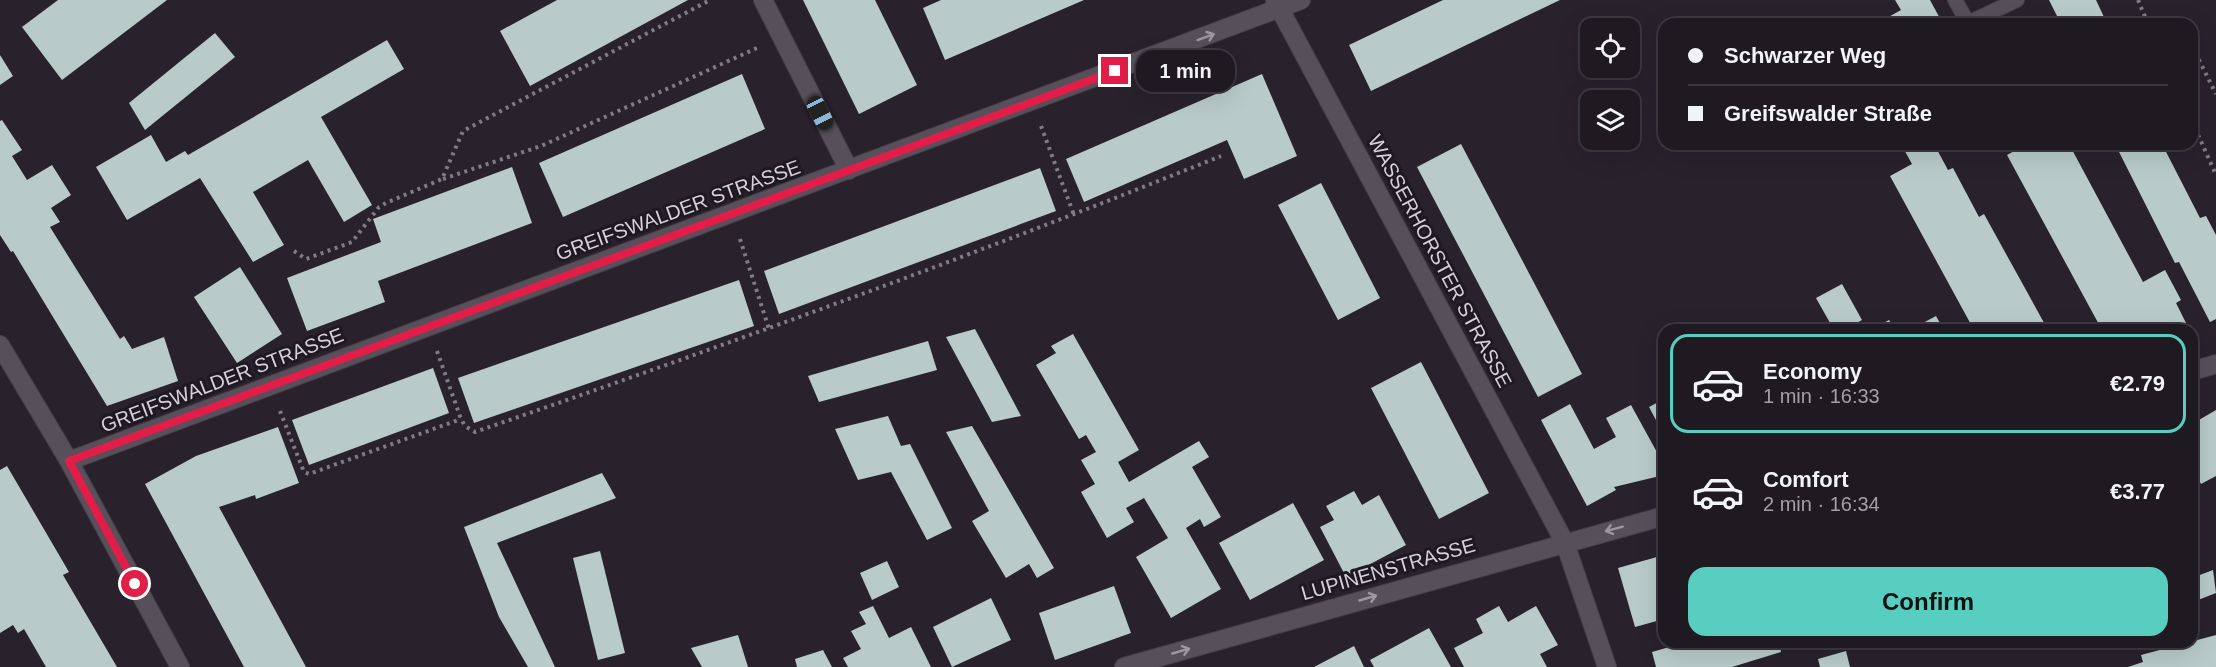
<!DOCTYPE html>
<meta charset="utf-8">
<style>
body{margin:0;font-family:Arial,sans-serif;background:#2c272f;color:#f1f3f6;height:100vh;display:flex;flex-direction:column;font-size:22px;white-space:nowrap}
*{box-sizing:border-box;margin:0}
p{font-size:20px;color:#a1a1a5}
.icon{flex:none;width:33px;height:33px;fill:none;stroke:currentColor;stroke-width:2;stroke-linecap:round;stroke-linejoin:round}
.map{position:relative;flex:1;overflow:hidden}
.panel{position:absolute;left:1658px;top:324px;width:540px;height:324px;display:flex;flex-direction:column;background:#1f1a22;border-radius:18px;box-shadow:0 6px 24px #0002,0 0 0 2px #3c3840}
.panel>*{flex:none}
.hud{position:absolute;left:1658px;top:18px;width:540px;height:132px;border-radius:18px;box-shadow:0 6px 24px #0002,0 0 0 2px #3c3840;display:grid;align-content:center;height:132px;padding:0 30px;background:#1f1a22}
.controls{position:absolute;left:1580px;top:18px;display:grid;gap:12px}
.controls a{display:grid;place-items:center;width:60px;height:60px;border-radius:12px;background:#1f1a22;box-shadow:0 6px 24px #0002,0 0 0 2px #3c3840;font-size:30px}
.end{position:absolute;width:27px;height:27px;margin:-14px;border:8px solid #e11d48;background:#fff;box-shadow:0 0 0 3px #fff}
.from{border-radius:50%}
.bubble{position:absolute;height:42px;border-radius:18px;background:#1f1a22;box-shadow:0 6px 24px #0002,0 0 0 2px #3c3840;font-size:20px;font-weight:700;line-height:42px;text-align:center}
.car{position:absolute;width:18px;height:36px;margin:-18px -9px;border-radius:8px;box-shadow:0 0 4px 2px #0007;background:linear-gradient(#222 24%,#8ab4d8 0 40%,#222 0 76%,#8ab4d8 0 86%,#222 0)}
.hud b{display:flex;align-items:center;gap:21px;height:57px;font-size:22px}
.hud b+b{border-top:2px solid #3c3840}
.hud i{width:15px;height:15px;background:#f1f3f6}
ul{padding:10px 0 0;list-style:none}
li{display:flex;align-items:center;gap:18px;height:99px;margin:0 12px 9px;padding:0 18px;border:3px solid transparent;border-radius:18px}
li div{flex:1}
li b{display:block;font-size:22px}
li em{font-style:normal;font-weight:700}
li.selected{border-color:#58cec0}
li>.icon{width:54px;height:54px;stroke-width:1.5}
.action{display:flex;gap:12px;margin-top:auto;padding:12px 30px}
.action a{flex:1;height:69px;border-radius:18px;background:#58cec0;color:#111;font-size:24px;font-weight:700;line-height:69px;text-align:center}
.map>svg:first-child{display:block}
.building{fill:#b8cbc8}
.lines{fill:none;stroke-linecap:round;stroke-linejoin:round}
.service-casing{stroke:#443f48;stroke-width:16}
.minor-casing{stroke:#443f48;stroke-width:20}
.path{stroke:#817b84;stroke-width:4;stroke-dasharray:3 4.5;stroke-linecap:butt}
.service{stroke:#57505b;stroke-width:14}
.minor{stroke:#57505b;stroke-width:18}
.oneway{stroke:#9c97a0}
.route{stroke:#e11d48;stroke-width:8}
.labels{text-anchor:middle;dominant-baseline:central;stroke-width:6;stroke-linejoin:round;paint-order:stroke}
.street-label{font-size:20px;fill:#d5d1d8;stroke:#1f1923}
</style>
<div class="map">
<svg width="2216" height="667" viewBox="0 0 2216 667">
<rect width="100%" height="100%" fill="#29222d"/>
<!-- building -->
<g class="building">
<path d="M58 0H167L62 80 22 27Z"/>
<path d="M557 0H688L530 86 500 31Z"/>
<path d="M803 0H875L917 85 859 114Z"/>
<path d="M941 0H1084L945 60 923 8Z"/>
<path d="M1443 0H1560L1371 91 1349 45Z"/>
<path d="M1895 0H1930L1943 24H1876L1901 10Z"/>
<path d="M2049 0H2096L2104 17 2090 24H2061Z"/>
<path d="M215 33 235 57 145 130 129 103Z"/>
<path d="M387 40 404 69 321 117 372 205 344 222 308 160 253 192 284 245 253 262 200 178 127 220 96 167 151 135 166 162 185 151 188 155Z"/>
<path d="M0 55 13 76 0 85Z"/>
<path d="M742 74 765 129 563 217 539 163Z"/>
<path d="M1262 74 1297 156 1244 179 1227 140 1084 202 1066 159Z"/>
<path d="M2 120 22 150 12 156 27 180 52 165 71 195 51 208 60 222 50 227 120 339 124 336 132 349 164 337 178 381 107 406 13 251 11 252 0 235V121Z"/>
<path d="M1461 144 1582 374 1538 397 1417 167Z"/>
<path d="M1901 144H1934L1948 170 1953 168 1979 217 1984 214 2048 330H1974L1890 176 1912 164Z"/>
<path d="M2027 144H2069L2143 282 2165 270 2181 300 2176 303 2186 323 2174 330H2102L2007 155Z"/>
<path d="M2115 144H2162L2200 218 2206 216 2216 235V319L2210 322 2179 262 2175 263Z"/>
<path d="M512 167 532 223 378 281 385 302 307 331 287 278 381 242 373 219Z"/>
<path d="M1040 168 1056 211 779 314 764 271Z"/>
<path d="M1321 183 1380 298 1338 320 1278 205Z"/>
<path d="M240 267 282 334 237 363 194 297Z"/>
<path d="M739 280 754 326 474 423 458 378Z"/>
<path d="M1842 284 1862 320 1844 330H1834L1816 298Z"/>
<path d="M1936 316 1944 330H1910Z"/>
<path d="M1889 320 1895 330H1871Z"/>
<path d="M975 329 1021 416 992 422 946 337Z"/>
<path d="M1073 334 1139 450 1118 462 1129 482 1199 441 1209 457 1192 467 1221 517 1204 527 1200 519 1186 528 1221 589 1171 618 1136 557 1168 538 1144 498 1126 508 1134 522 1107 538 1081 492 1095 484 1081 460 1096 452 1086 435 1079 439 1036 365 1056 353 1051 346Z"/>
<path d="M928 341 937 370 819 402 808 376Z"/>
<path d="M1421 362 1489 493 1439 519 1371 388Z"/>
<path d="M433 368 449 413 309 465 292 420Z"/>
<path d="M1664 399V435L1649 407Z"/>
<path d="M1570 404 1594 449 1616 437 1606 418 1631 405 1664 465V475L1614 487 1616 490 1587 506 1541 420Z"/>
<path d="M2216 410V476L2201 484 2192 467V424Z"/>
<path d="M888 416 901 446 910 444 952 528 927 540 891 472 858 480 835 429Z"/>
<path d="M972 426 1054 568 1037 578 1029 564 1006 578 972 521 989 511 946 432Z"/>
<path d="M278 427 299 483 256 499 255 495 219 507 306 667H244L145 484 196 456Z"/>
<path d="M7 466 69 572 63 575 117 667H46L24 629 18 633 13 625 0 633V470Z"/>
<path d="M602 473 616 498 497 543 555 667H528L499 617 464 527Z"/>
<path d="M1354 491 1362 505 1379 495 1406 545 1346 577 1320 527 1334 520 1326 506Z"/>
<path d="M1293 503 1324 560 1250 600 1219 543Z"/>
<path d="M600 551 625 653 598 660 573 558Z"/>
<path d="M1664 555V619L1635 627 1618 568Z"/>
<path d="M887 561 899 587 872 600 860 573Z"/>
<path d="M2213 570 2216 593 2198 600 2192 578Z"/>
<path d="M1114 586 1131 633 1055 660 1039 613Z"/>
<path d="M991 598 1011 640 952 667 933 627Z"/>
<path d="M873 606 889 638 911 627 931 667H848L843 658 861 649 851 631 866 624 859 612Z"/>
<path d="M1499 606 1508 622 1536 606 1558 645 1540 654 1547 667H1464L1454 648 1483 633 1476 619Z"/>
<path d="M1429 628 1451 667H1374L1370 660Z"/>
<path d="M738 635 748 667H702L691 648Z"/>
<path d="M2216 635V667H2128L2143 662 2141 655Z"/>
<path d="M1687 642H1779L1781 652 1732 667H1656L1652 652Z"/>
<path d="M1354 646 1364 667H1314Z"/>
<path d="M823 650 832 667H797L795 659Z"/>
<path d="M1846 651 1850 667H1820L1818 659Z"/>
</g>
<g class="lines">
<!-- service casing -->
<g class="service-casing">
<path id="service" d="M1955 0 1968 23 2017 0"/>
</g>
<!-- minor casing -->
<g class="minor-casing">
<g id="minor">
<path d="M763 0 849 170"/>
<path d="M1275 0 1565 543 1607 667"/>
<path d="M0 345 69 461 180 667"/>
<path d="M2192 371 2216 364"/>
<path d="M69 461 1301 0"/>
<path d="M1124 667 1664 516"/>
</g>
</g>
<!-- path -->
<g class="path">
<path d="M2138 0 2148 24"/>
<path d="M2192 46 2216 94"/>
<path d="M2192 121 2216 175"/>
<path d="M1041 126 1074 215"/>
<path d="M443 179 541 146 757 48"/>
<path d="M740 239 769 329"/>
<path d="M294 251 306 259 352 242 379 207 386 203 442 179 463 131 710 0"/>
<path d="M437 351 461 419 465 426 475 432C726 345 975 255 1221 156"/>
<path d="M280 411 304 472 309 474 461 419"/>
</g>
<!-- service -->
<use href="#service" class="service"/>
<!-- minor -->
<use href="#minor" class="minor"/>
</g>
<!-- one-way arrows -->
<defs><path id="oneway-shaft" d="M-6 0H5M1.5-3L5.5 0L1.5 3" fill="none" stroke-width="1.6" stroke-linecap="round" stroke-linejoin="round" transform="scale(1.5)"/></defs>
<g class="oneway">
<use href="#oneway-shaft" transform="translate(1206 37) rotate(-20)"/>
<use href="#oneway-shaft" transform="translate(1614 529) rotate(165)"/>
<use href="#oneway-shaft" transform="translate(1368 598) rotate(-16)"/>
<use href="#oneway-shaft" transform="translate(1181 651) rotate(-16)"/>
</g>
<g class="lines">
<!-- route -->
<path class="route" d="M135 584 69 461 1115 71"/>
</g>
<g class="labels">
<!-- street labels -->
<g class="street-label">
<text transform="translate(678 210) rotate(-20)">GREIFSWALDER STRASSE</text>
<text transform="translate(1440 261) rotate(62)">WASSERHORSTER STRASSE</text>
<text transform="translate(222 380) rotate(-21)">GREIFSWALDER STRASSE</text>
<text transform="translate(1388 569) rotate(-16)">LUPINENSTRASSE</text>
</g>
</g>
</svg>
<div class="controls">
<a><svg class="icon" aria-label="locate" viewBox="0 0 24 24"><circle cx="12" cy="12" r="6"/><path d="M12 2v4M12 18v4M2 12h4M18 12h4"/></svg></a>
<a><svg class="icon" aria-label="layers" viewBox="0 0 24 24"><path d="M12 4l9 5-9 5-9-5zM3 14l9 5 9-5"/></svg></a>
</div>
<i class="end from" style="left:135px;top:584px"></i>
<i class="end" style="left:1115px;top:71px"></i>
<div class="bubble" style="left:1136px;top:50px;width:99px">1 min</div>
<i class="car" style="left:820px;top:113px;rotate:153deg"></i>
<div class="hud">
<b><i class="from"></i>Schwarzer Weg</b>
<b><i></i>Greifswalder Straße</b>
</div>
<section class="panel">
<ul>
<li class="selected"><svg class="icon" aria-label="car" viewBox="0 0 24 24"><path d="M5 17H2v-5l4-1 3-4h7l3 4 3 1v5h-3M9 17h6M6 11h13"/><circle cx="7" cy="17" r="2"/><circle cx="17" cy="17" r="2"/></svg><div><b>Economy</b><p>1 min · 16:33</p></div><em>€2.79</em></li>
<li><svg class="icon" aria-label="car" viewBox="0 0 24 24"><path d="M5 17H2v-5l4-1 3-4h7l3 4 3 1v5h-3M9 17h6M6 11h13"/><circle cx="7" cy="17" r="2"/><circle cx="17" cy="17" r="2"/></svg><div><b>Comfort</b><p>2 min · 16:34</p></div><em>€3.77</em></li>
</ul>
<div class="action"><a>Confirm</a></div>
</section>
</div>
